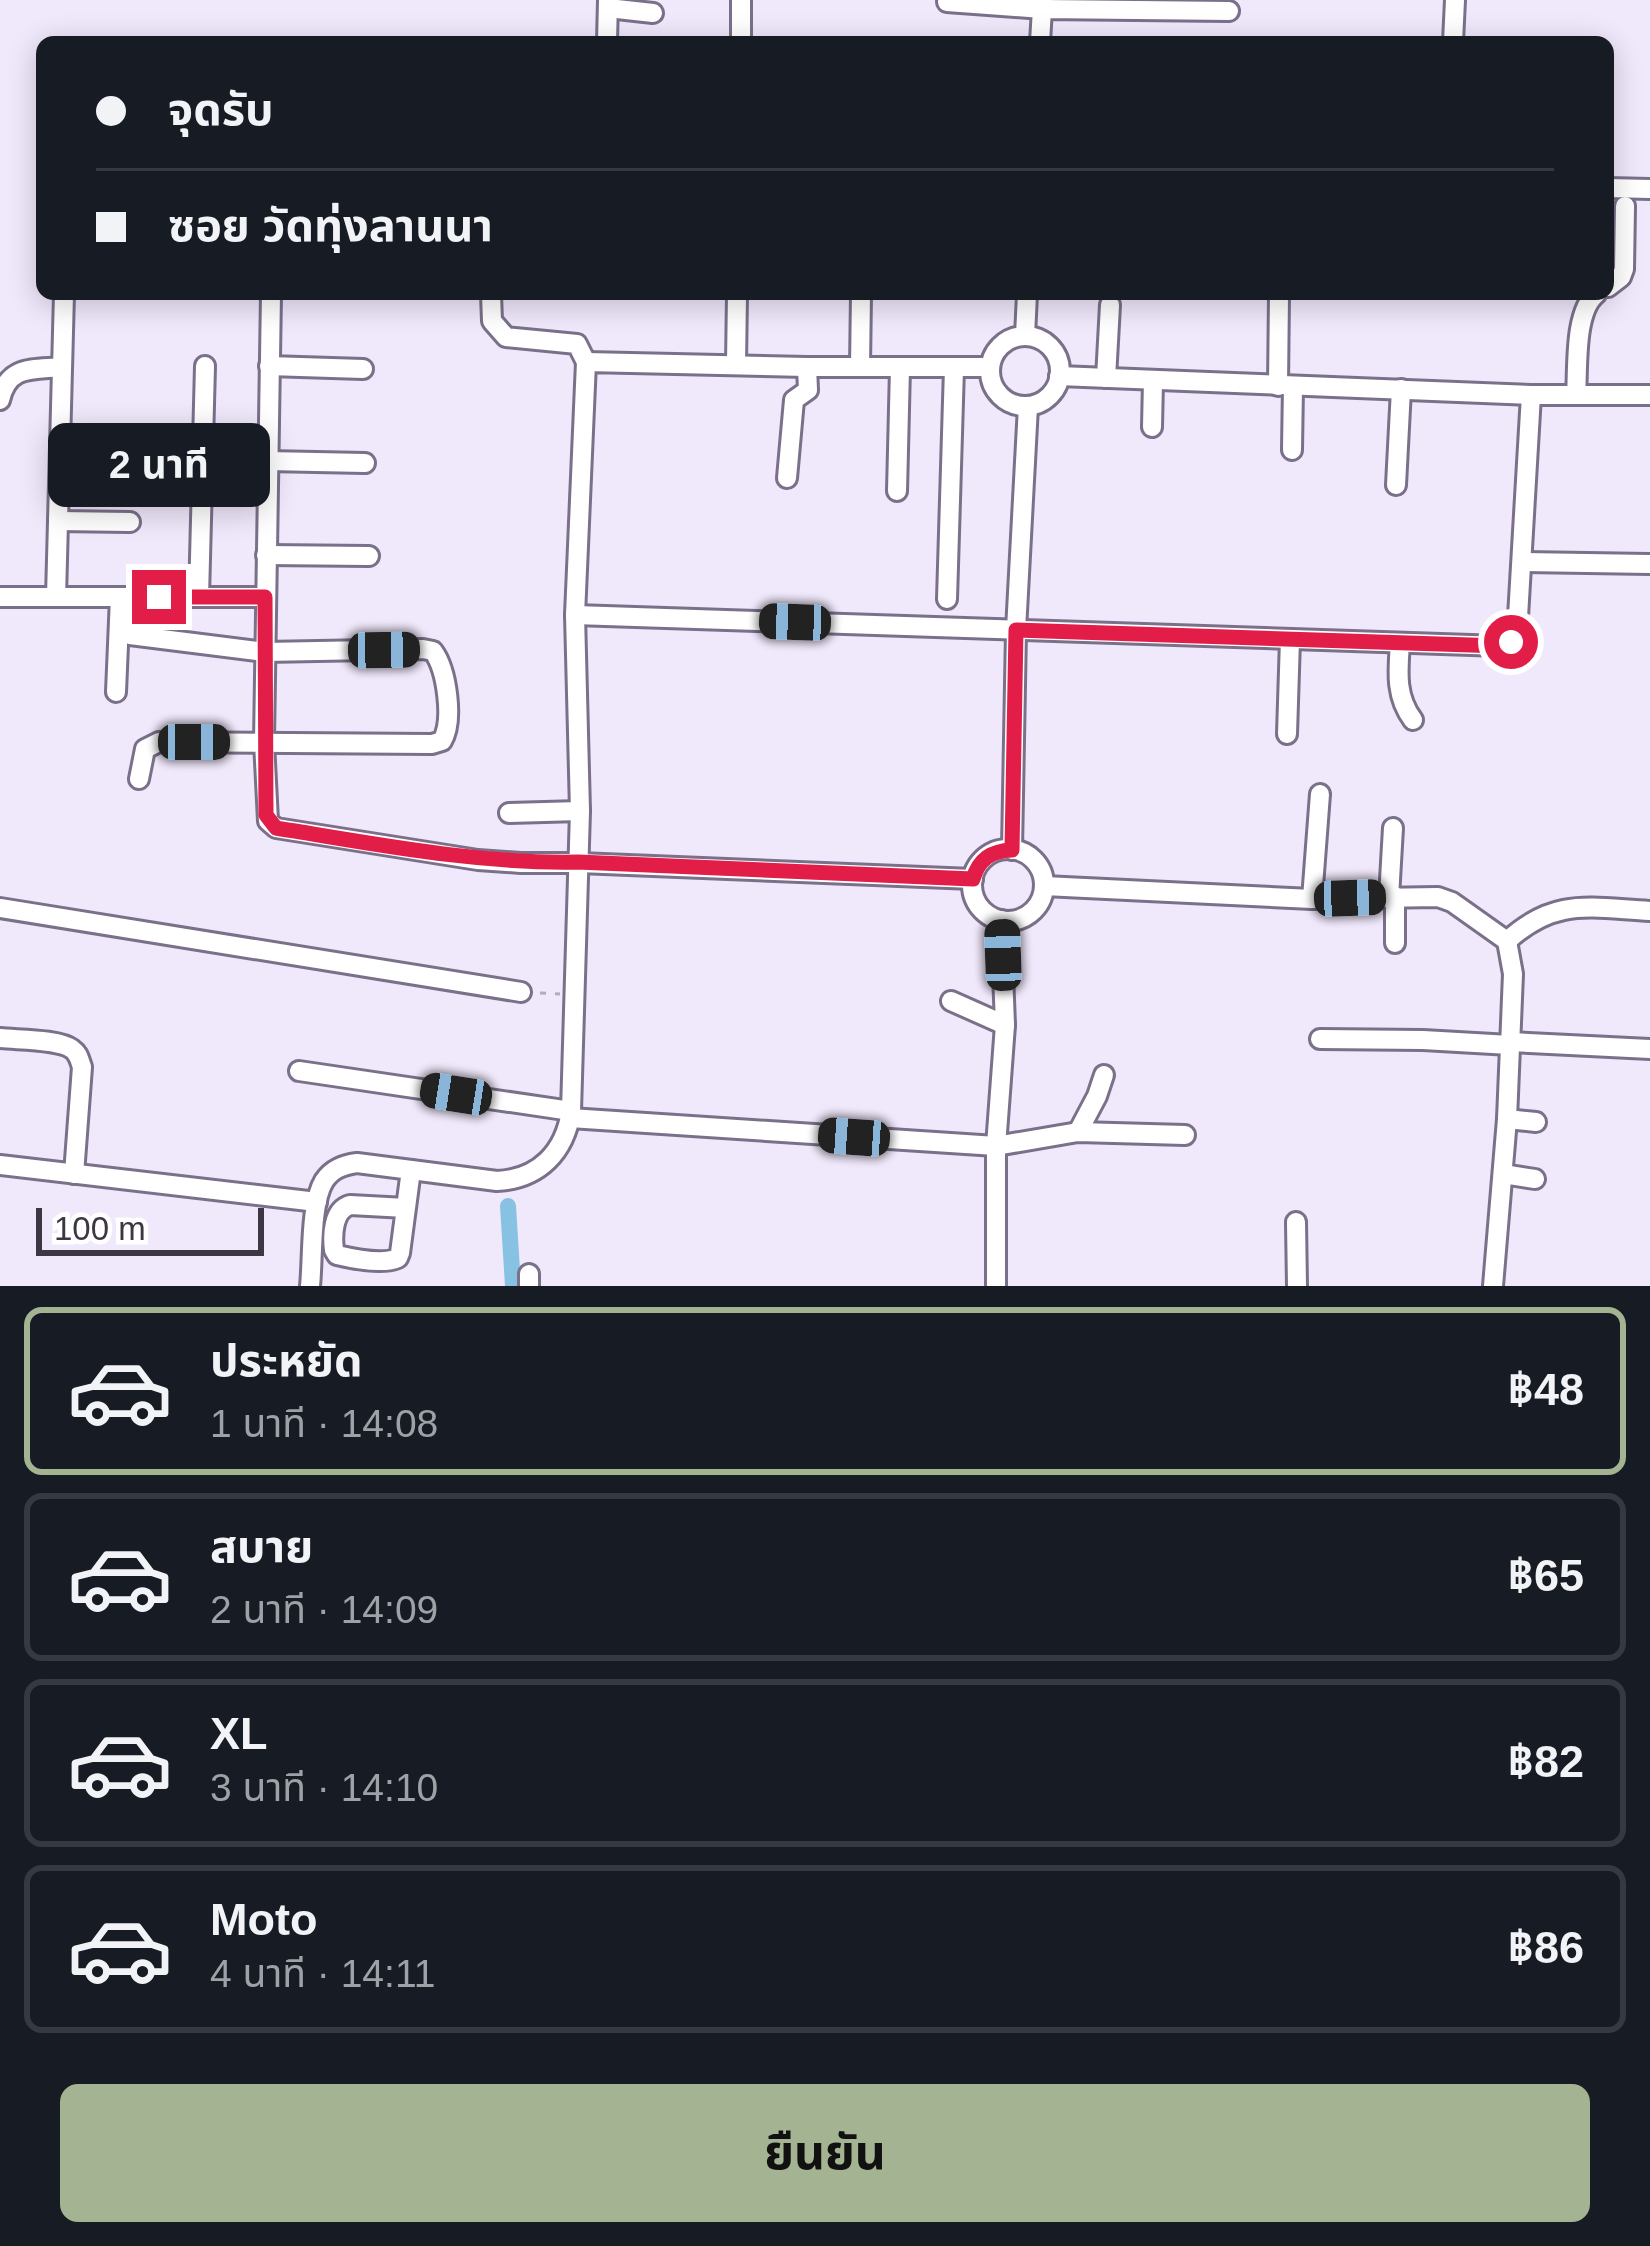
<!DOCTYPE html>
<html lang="th">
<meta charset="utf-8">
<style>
body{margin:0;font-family:Helvetica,"Noto Sans Thai",sans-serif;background:#20242c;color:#f1f3f6;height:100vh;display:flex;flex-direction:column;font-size:45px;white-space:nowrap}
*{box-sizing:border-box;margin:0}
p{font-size:39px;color:#9ea1a6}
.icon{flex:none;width:66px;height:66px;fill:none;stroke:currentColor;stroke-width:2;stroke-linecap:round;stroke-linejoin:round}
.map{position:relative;height:1286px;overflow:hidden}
.drawer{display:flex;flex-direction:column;background:#171b24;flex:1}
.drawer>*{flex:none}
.hud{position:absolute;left:36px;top:36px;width:1578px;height:264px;border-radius:18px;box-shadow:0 6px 30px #0003;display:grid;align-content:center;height:264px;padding:0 60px;background:#171b24}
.scale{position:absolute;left:36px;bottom:30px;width:228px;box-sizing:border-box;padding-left:12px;border:6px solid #3c3743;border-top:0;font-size:33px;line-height:42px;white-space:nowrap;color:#3c3743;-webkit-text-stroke:9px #fff;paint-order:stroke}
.end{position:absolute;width:54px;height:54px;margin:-27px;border:15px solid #e11d48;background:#fff;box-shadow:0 0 0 6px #fff}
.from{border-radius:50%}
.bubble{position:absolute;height:84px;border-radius:18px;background:#171b24;box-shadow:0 6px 30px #0003;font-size:39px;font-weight:700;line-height:84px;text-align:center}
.car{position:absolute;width:36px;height:72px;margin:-36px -18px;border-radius:15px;box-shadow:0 0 9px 3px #0007;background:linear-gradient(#222 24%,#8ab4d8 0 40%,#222 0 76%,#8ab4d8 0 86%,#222 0)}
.hud b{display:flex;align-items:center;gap:42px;height:114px;font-size:45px}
.hud b+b{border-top:3px solid #363941}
.hud i{width:30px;height:30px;background:#f1f3f6}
ul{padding:21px 0 0;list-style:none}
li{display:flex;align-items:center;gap:36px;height:168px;margin:0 24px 18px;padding:0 36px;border:6px solid #363941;border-radius:18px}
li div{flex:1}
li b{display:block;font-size:45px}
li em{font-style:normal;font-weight:700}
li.active{border-color:#a4b392}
li>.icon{width:108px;height:108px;stroke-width:1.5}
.cta{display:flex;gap:24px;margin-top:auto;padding:24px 60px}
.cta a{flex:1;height:138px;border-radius:18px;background:#a4b392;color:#111;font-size:48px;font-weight:700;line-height:138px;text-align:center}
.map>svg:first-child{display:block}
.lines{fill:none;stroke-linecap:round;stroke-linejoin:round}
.canal{stroke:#88c2e3;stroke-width:16}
.minor-casing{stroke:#7b708a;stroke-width:24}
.path{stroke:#b3acbd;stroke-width:3;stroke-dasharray:6 9;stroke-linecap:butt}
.minor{stroke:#fff;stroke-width:18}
.route{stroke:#e11d48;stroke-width:15}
</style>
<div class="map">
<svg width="1650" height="1286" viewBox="0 0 1650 1286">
<rect width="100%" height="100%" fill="#f0e8fb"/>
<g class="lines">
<!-- canal -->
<path class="canal" d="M508 1206 513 1286"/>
<!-- minor casing -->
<g class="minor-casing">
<g id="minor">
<path d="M947 2 1042 9V0"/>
<path d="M608 8 653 13"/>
<path d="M607 42 608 0"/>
<path d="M741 42V0"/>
<path d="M1040 42 1042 9 1229 11"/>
<path d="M1453 42 1455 0"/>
<path d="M1608 188 1650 189"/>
<path d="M1608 287 1621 277 1624 269 1625 206"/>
<path d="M271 294 264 742 268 821 276 828 478 860 521 863H579L973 879"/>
<path d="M491 294 492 321 506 337 577 344 586 362"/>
<path d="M1025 336 1027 294"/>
<circle cx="1025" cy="371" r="35"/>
<path d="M736 364 737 294"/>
<path d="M269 366 363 369"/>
<path d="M860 367 861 294"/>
<path d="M1059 376 1531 395H1650"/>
<path d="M1106 378 1110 305"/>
<path d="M1278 386 1279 294"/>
<path d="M1576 395C1578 367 1574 312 1596 294"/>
<path d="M0 400C8 365 32 370 62 367"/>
<path d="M1152 427 1153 381"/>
<path d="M1292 450 1293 386"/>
<path d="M267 461 365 463"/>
<path d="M787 478 794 400 808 390 807 367"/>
<path d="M1396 485 1401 389"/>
<path d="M897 491 900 368"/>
<path d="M58 521 130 522"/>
<path d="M266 555 369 556"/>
<path d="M1523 562 1650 564"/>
<path d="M0 597H265"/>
<path d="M56 597 64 294"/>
<path d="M199 597 205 366"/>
<path d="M947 599 954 368"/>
<path d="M575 615 1501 646 1511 642 1517 634 1531 395"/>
<path d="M130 635 265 652 423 649 433 651C447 670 454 721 442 741L432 744 159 742 145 749 139 779"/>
<path d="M1400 643C1398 671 1395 696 1413 720"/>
<path d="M116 692 120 597"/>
<path d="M1287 734 1290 639"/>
<path d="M509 813 580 811"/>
<circle cx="1008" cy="885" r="36"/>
<path d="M1012 850 1016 630 1028 406"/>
<path d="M1044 886 1312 899 1438 897 1452 902 1507 941"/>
<path d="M1395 896V943"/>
<path d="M1389 897 1393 828"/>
<path d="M1312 899 1320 794"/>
<path d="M0 908 521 992"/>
<path d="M1507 941C1555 897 1590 908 1650 911"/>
<path d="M951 1001 1005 1025"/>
<path d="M0 1038C17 1040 59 1039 72 1049 79 1054 79 1059 82 1067L74 1174"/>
<path d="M1320 1039 1423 1040 1510 1045"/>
<path d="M1510 1042 1650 1049"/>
<path d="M299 1071 571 1111"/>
<path d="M570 1118 996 1146 1078 1132 1185 1135"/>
<path d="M1507 1119 1536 1122"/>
<path d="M1078 1132 1097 1096 1104 1075"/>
<path d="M0 1165 317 1202"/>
<path d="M1503 1174 1535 1179"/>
<path d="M406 1208 350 1205C333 1210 332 1235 334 1250L337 1255C354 1259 383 1265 398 1258L400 1253 411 1170"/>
<path d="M1296 1222 1297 1286"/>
<path d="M310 1286C313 1258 310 1204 324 1181 332 1169 343 1165 357 1163L497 1181C539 1179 565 1152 571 1111L580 811 575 615 586 362 807 367H990"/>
<path d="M529 1286V1274"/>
<path d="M996 1286V1146L1005 1025 1001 920"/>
<path d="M1493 1286 1507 1119 1513 974 1507 941"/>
</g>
</g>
<!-- path -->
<path class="path" d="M540 993 560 994"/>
<!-- minor -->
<use href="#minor" class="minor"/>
</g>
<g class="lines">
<!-- route -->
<path class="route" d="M159 597H265L266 815 276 828C376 844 476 864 578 862L973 879C979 859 991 851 1012 850L1016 630 1501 646 1511 642"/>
</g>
</svg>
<div class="scale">100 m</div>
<i class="end from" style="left:1511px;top:642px"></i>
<i class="end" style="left:159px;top:597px"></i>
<div class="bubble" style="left:48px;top:423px;width:222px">2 นาที</div>
<i class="car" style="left:795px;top:622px;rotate:272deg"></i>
<i class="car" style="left:384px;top:650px;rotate:89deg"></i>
<i class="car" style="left:194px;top:742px;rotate:90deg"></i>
<i class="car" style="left:1350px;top:898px;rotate:88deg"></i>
<i class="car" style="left:1003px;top:955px;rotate:358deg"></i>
<i class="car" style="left:456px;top:1094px;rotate:279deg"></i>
<i class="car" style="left:854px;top:1137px;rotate:274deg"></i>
<div class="hud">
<b><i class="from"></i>จุดรับ</b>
<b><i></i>ซอย วัดทุ่งลานนา</b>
</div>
</div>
<section class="drawer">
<ul>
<li class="active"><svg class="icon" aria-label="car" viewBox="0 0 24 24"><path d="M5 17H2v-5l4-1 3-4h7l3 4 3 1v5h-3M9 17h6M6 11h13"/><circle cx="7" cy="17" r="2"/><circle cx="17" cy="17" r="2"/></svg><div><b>ประหยัด</b><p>1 นาที · 14:08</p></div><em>฿48</em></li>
<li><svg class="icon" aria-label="car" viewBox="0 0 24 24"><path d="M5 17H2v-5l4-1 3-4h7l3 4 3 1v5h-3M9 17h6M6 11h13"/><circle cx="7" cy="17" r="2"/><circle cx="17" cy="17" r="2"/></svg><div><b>สบาย</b><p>2 นาที · 14:09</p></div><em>฿65</em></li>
<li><svg class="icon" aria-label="car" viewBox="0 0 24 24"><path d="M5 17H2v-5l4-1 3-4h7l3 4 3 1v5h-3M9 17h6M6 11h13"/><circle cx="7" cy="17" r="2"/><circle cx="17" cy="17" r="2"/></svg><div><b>XL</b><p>3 นาที · 14:10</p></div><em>฿82</em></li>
<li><svg class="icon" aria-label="car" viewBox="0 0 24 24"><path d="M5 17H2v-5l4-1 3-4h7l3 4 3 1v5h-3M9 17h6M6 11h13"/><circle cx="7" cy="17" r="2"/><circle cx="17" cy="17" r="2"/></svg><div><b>Moto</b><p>4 นาที · 14:11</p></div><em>฿86</em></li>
</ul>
<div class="cta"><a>ยืนยัน</a></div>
</section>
